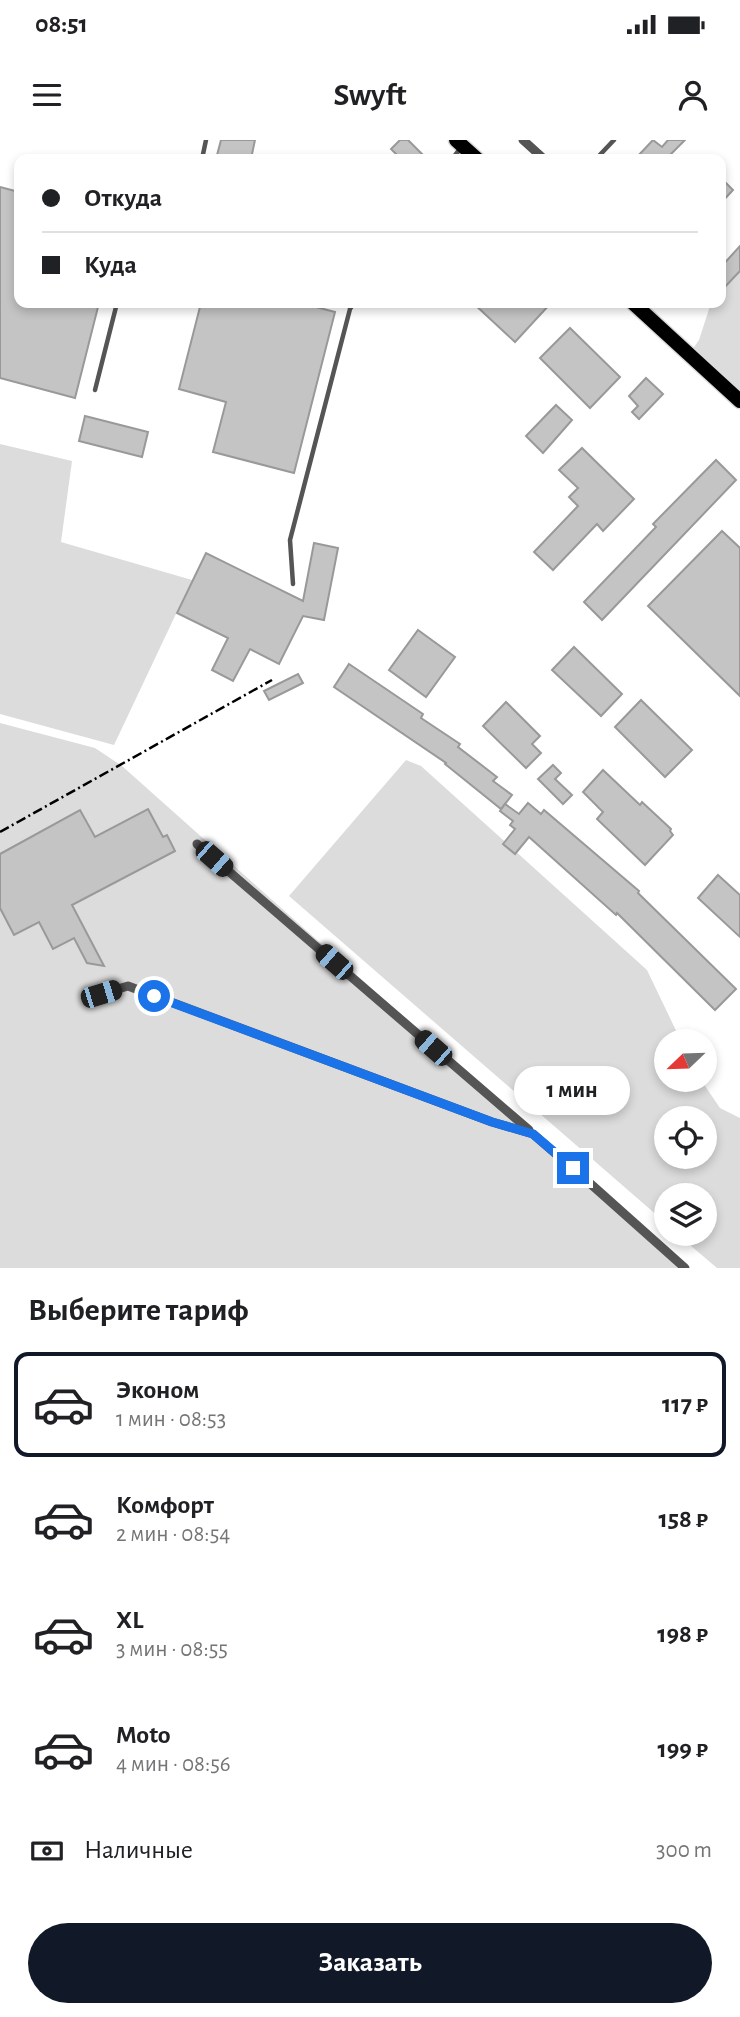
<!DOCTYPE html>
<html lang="ru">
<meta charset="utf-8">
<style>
body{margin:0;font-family:"Alegreya Sans",sans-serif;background:#f2f2f2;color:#202124;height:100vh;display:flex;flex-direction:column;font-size:26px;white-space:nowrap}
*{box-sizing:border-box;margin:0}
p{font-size:23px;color:#757577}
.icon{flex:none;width:38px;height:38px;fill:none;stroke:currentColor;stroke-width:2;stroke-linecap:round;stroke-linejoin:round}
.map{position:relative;height:1128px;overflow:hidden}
.panel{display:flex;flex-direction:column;background:#fff;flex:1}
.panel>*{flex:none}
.guide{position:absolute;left:14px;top:14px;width:712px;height:154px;border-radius:14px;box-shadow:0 4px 10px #0003;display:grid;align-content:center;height:154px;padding:0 28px;background:#fff}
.needle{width:46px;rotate:247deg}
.tools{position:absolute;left:654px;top:889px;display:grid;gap:14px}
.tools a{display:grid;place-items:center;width:63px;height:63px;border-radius:50%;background:#fff;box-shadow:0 4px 10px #0003;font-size:35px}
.end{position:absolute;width:32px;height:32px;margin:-16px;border:9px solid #1a73e8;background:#fff;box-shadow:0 0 0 4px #fff}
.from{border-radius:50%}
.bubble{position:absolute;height:49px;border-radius:24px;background:#fff;box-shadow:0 4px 10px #0003;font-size:23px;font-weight:700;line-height:49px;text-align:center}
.car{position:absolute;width:21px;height:42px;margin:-21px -10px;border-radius:9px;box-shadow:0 0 5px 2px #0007;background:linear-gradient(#222 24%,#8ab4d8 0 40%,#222 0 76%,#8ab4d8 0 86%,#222 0)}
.guide b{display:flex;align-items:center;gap:24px;height:66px;font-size:26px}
.guide b+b{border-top:2px solid #e0e0e0}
.guide i{width:18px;height:18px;background:#202124}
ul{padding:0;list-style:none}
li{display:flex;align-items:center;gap:21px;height:105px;margin:0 14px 10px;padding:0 14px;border:4px solid transparent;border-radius:14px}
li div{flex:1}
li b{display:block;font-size:26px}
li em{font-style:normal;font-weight:700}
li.active{border-color:#111827}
li>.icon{width:63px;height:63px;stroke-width:1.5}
h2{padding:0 28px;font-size:32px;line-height:84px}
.pay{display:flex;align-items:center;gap:18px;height:77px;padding:0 28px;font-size:26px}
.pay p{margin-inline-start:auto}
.cta{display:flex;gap:14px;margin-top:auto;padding:14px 28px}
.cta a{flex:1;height:80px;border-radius:42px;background:#111827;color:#fff;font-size:28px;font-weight:700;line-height:80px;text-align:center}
.status{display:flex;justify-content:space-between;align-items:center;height:49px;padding:0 35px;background:#fff;direction:ltr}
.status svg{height:19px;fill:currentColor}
header{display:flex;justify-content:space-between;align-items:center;height:91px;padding:0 28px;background:#fff;font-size:32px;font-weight:700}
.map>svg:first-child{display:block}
.green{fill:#dcdcdc;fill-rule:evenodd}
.building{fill:#c4c4c4;stroke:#999;stroke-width:2}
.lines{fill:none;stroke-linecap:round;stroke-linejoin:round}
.primary-casing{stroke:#dbdbdb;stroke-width:17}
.lane{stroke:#555;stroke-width:4.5}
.street{stroke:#555;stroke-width:9}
.primary{stroke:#000;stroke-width:14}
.rail{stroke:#000;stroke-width:2.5;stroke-dasharray:10 3.5 2 3.5;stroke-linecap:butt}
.route{stroke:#1a73e8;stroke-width:9}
</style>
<div class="status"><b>08:51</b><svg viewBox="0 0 49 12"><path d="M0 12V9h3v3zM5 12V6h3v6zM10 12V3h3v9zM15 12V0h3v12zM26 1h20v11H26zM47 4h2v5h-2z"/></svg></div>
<header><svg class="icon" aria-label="menu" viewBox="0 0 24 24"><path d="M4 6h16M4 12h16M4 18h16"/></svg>Swyft<svg class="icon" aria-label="person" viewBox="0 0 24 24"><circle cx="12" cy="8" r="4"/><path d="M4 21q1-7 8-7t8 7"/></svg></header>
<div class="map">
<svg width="740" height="1128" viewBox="0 0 740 1128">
<rect width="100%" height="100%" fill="#fff"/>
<!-- green -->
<g class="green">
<path d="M740 131V254L692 210 699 200 711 163H721V151Z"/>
<path d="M0 304 72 321 61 402 192 440 114 605 0 574Z"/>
<path d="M0 583 95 608 122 626 685 1128H0Z"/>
<path d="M406 620 421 626 647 830 681 901H667V940H701L720 968 740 978V1128H717L677 1094H705V1055H667V1084L289 756ZM667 978H705V1017H667Z"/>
</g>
<!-- building -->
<g class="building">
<path d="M221 0H255L251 19H216Z"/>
<path d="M400 0H408L427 19H401L391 9Z"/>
<path d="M653 0 662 7 668 0H685L666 19H635Z"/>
<path d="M721 38 733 50 721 63Z"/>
<path d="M0 47 19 52V163H99L75 258 0 238Z"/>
<path d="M740 106V131L721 151V127Z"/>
<path d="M201 163H301L335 172 294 333 213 312 226 262 179 249Z"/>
<path d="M473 163H551L515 202Z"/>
<path d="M570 188 620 237 590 268 540 218Z"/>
<path d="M646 238 663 254 639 279 632 272 638 266 629 256Z"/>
<path d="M556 265 572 280 543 313 526 296Z"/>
<path d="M85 276 148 292 142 317 79 301Z"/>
<path d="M582 308 634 359 603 391 597 384 553 430 534 412 578 366 569 357 578 348 559 330Z"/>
<path d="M716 320 736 340 602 480 584 462 656 387 653 384Z"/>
<path d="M722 391 740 408V556L648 466Z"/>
<path d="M314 403 338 408 324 480 303 476 279 524 250 509 233 541 212 530 228 498 177 473 206 413 303 461Z"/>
<path d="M418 490 455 517 426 557 389 530Z"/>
<path d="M574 507 622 554 601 576 552 530Z"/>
<path d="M349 524 423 574 421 578 460 604 458 607 497 637 493 641 512 655 501 669 445 624 446 623 334 547Z"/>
<path d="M298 534 303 543 269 560 264 551Z"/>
<path d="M641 560 692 610 665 637 615 587Z"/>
<path d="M506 562 540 596 532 604 541 613 526 628 483 586Z"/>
<path d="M553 625 561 633 555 639 572 655 563 664 538 639Z"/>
<path d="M603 630 640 665 642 662 671 689 670 691 673 695 645 725 597 679 603 672 583 652Z"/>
<path d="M528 663 541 674 544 670 639 751 638 753 736 849 715 870 617 773 616 775 529 697 515 714 503 704 515 689 510 685 513 681 500 671 505 664 519 674Z"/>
<path d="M148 669 163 697 167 695 175 711 72 765 104 826 87 823 74 798 53 809 39 782 14 795 0 768V714L80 670 95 697Z"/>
<path d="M718 735 740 755V797L698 758Z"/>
</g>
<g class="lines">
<!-- primary casing -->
<g class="primary-casing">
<g id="primary">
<path d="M456 0 477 19"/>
<path d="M633 163 740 261"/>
</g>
</g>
<!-- lane -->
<g class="lane">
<path d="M202 19 206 0"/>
<path d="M452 19 460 9"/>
<path d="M596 19 614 0"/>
<path d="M95 250 117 163"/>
<path d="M293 444 290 400 350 169 354 163"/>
</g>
<!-- street -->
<g class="street">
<path d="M523 0 544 19"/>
<path d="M197 704 529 990"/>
<path d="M101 854 128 846 492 982 533 994 593 1046 685 1128"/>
</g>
<!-- primary -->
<use href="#primary" class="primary"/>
<!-- rail -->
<path class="rail" d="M0 692 272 540"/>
</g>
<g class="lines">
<!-- route -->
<path class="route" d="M154 856 492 982 533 994 573 1028"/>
</g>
</svg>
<div class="tools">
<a><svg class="needle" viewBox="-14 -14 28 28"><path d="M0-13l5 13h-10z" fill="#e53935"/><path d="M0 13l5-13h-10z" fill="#757577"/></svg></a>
<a><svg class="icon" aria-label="locate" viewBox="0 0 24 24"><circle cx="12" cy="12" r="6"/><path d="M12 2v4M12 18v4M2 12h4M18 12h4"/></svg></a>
<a><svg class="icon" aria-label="layers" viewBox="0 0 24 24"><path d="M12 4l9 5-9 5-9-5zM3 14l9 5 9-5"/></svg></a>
</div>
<i class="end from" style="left:154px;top:856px"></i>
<i class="end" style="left:573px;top:1028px"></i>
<div class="bubble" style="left:514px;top:926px;width:116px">1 мин</div>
<i class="car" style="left:214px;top:719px;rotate:131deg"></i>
<i class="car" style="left:334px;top:822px;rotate:311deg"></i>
<i class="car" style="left:101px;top:854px;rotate:73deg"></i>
<i class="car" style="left:433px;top:908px;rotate:311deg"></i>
<div class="guide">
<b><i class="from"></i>Откуда</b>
<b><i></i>Куда</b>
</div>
</div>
<section class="panel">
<h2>Выберите тариф</h2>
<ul>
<li class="active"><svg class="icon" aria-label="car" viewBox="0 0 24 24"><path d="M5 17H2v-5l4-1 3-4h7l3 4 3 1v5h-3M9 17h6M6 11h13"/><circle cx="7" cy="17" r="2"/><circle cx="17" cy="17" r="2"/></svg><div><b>Эконом</b><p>1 мин · 08:53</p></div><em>117 ₽</em></li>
<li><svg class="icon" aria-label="car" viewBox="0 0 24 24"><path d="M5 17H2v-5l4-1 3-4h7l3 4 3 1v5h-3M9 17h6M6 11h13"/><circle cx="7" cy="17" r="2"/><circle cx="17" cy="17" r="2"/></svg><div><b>Комфорт</b><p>2 мин · 08:54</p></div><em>158 ₽</em></li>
<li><svg class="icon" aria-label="car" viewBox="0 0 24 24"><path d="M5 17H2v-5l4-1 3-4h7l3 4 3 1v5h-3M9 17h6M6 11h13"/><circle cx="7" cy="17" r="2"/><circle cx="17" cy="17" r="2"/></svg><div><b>XL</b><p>3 мин · 08:55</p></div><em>198 ₽</em></li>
<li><svg class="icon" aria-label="car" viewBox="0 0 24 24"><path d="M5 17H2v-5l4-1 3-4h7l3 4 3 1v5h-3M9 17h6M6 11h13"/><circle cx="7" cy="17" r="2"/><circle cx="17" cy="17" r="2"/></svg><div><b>Moto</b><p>4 мин · 08:56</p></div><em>199 ₽</em></li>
</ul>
<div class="pay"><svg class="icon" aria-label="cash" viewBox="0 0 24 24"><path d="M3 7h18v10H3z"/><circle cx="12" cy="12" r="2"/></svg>Наличные<p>300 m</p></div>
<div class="cta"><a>Заказать</a></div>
</section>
